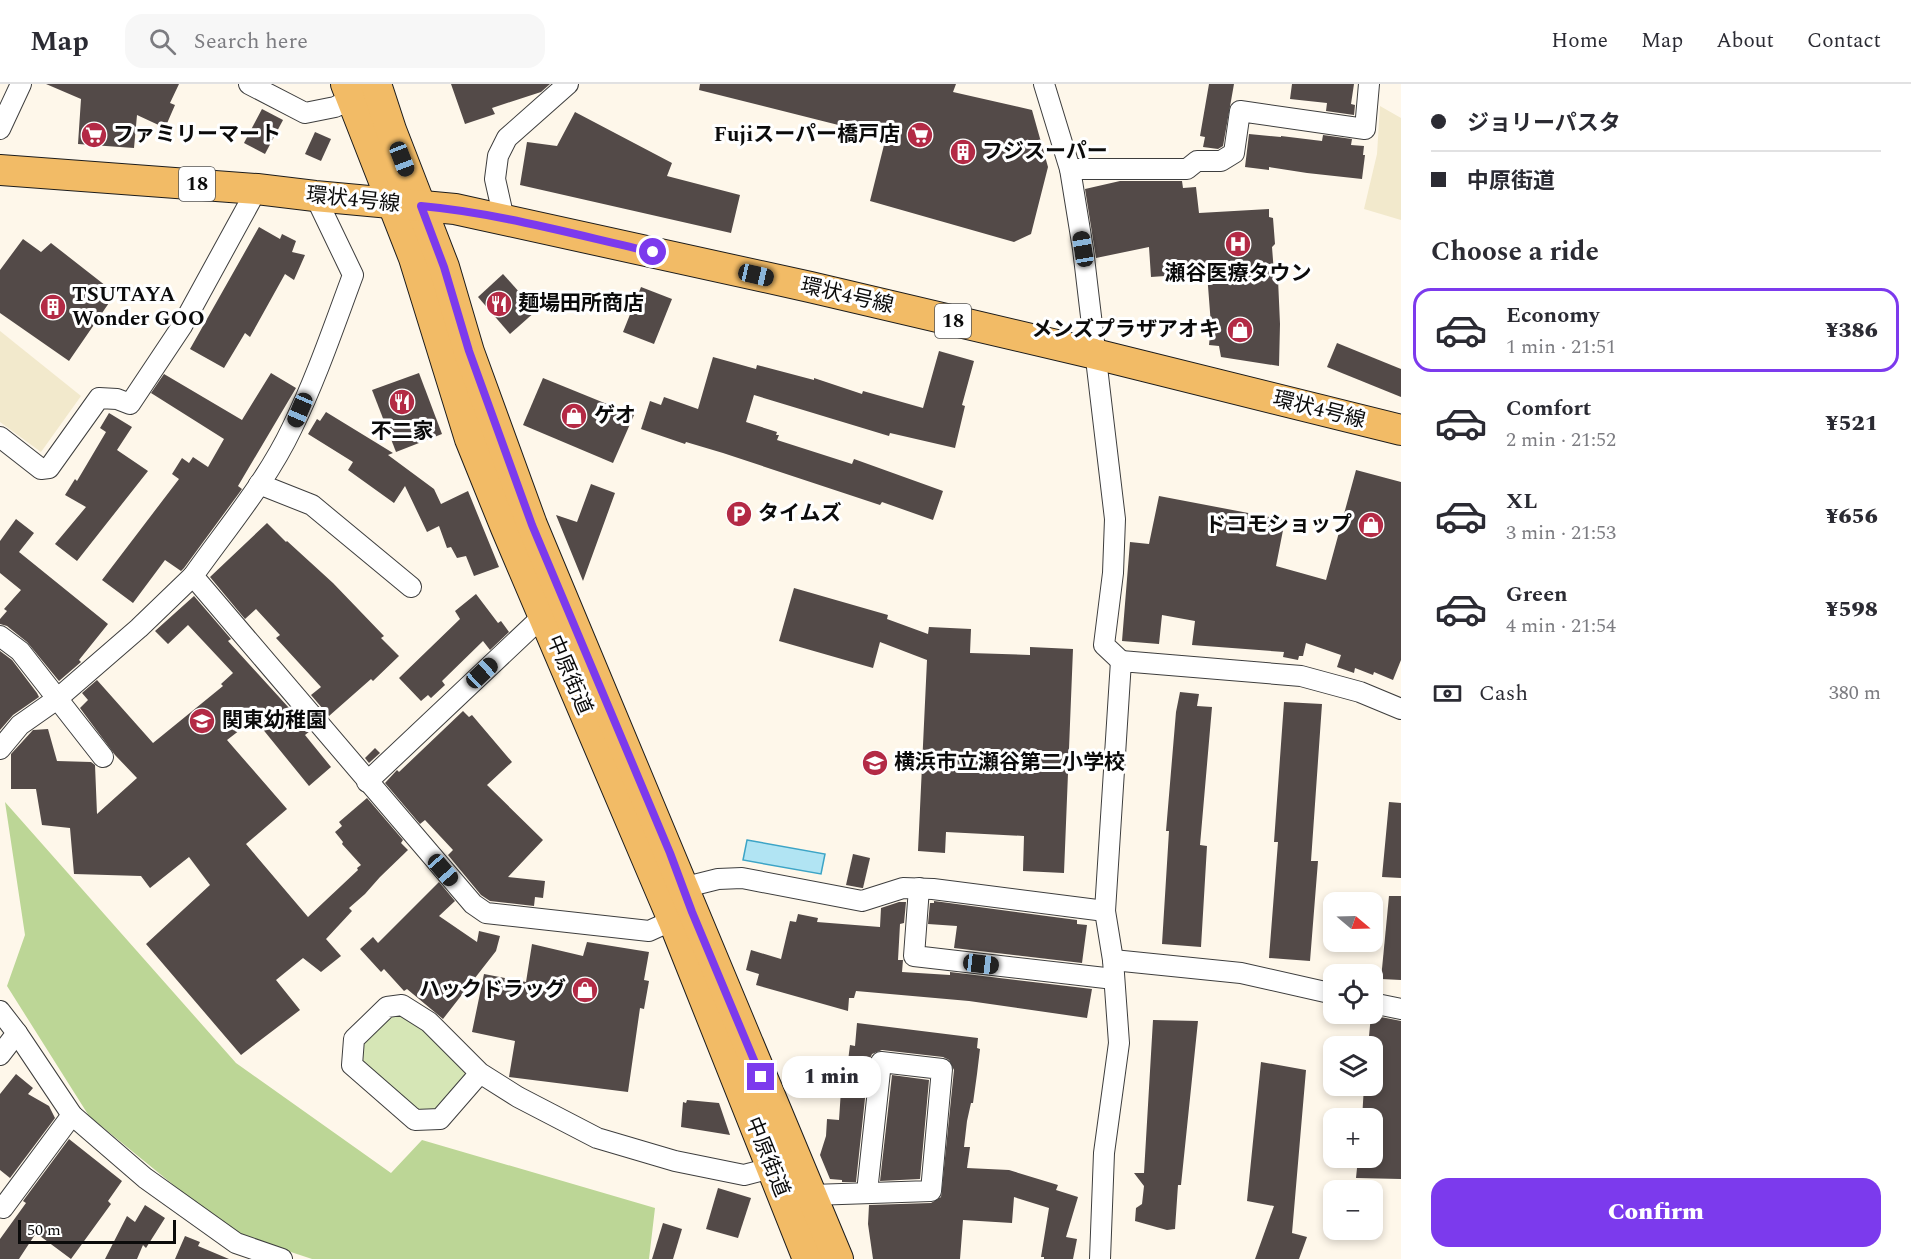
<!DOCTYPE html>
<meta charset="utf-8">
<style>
body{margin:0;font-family:Spectral,"Noto Sans JP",serif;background:#f7f7f7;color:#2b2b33;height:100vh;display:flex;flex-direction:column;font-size:22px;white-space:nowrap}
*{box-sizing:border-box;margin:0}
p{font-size:20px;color:#7c7c81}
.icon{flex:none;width:33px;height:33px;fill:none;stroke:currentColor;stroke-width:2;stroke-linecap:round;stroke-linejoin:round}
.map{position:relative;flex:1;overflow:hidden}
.drawer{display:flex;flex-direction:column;background:#fff;width:510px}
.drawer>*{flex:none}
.top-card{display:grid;align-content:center;height:132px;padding:0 30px;background:#fff}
.needle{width:39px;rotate:109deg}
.tools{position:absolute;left:1323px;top:808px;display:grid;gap:12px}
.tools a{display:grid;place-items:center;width:60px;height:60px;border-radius:12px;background:#fff;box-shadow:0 3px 9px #0003;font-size:30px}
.scale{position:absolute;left:18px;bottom:15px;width:158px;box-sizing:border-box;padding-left:6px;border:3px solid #0b0b0b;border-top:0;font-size:16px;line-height:21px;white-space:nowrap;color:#0b0b0b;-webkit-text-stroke:4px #fff;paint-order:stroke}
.end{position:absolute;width:27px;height:27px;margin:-14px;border:8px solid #7c3aed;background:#fff;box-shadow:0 0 0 3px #fff}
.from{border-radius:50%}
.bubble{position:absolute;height:42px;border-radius:18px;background:#fff;box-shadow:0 3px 9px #0003;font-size:20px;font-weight:800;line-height:42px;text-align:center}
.car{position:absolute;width:18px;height:36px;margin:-18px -9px;border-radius:8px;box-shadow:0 0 4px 2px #0007;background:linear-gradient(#222 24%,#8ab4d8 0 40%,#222 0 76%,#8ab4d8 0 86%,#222 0)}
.top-card b{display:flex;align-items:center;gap:21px;height:57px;font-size:22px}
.top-card b+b{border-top:2px solid #e1e1e2}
.top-card i{width:15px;height:15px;background:#2b2b33}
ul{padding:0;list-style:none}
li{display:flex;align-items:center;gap:18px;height:84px;margin:0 12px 9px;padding:0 18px;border:3px solid transparent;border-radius:18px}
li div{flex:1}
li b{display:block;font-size:22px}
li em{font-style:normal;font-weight:800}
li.active{border-color:#7c3aed}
li>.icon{width:54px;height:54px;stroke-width:1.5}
h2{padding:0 30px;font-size:27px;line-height:72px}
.pay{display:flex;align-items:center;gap:15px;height:66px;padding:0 30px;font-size:22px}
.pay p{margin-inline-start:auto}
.primary-button{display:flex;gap:12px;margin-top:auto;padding:12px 30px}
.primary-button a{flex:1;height:69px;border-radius:18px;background:#7c3aed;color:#fff;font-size:24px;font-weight:800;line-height:69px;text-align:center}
header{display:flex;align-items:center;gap:36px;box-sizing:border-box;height:84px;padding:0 30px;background:#fff;border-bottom:2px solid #e1e1e2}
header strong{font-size:28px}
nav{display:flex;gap:33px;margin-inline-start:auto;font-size:21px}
.search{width:420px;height:54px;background:#f7f7f7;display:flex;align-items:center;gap:15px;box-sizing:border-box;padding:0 21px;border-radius:18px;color:#7c7c81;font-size:22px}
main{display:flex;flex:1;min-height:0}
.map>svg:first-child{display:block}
.farmland{fill:#f2e9cc}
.green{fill:#d6e6b6}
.forest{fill:#bcd696}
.water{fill:#b1e4f3;stroke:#3ca4c6;stroke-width:1.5}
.building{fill:#534a48}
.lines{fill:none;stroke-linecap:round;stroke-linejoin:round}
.minor-casing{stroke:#3e3e3e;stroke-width:22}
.primary-casing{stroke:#1c1c1c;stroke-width:32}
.minor{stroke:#fff;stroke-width:20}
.primary{stroke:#f2bb66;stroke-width:30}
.route{stroke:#7c3aed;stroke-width:8}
.labels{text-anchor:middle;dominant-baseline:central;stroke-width:6;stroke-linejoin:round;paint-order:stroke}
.shield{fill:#fff;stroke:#545454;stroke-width:1.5}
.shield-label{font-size:20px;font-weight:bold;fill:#0b0b0b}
.poi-label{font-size:21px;font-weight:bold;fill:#0b0b0b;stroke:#fff;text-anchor:start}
.street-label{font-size:21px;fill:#0b0b0b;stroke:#fff}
</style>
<header>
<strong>Map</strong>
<div class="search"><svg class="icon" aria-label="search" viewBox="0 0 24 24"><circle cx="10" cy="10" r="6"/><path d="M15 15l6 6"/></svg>Search here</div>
<nav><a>Home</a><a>Map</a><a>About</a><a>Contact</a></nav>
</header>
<main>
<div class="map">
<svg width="1401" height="1175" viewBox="0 0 1401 1175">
<rect width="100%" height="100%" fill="#fef7ea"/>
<!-- farmland -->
<g class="farmland">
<path d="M1380 22 1401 34V136L1364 125 1377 70Z"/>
<path d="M0 247 81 312 41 368 0 338Z"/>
</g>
<!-- green -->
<path class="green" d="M399 929 422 941 468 990 438 1025 420 1028 360 980V961L390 930Z"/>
<!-- forest -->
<path class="forest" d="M5 718 236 979 391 1089 422 1056 655 1124 649 1175H312L231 1148 89 1032 7 902 25 851Z"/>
<!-- water -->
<path class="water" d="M747 756 825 770 821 790 743 776Z"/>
<!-- building -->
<g class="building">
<path d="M46 0H179L170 19 175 21 165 44 137 31 134 64 78 60 81 15Z"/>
<path d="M451 0H550L541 8 492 24 495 30 465 40Z"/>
<path d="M700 0H956L953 8 1032 26 1048 83 1031 150 1014 158 870 117 886 53 699 6Z"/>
<path d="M1209 0H1234L1223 62 1218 65 1203 63 1205 53 1200 52Z"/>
<path d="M1292 0H1354L1351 20 1355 21 1354 31 1326 27 1327 19 1290 15Z"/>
<path d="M262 25 283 36 265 70 244 59Z"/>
<path d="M575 28 672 79 667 92 740 111 731 149 520 101 527 58 557 62Z"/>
<path d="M315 48 331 55 321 77 305 70Z"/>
<path d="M1249 50 1281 53V52L1322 57 1323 51 1352 55 1351 61 1364 62 1363 71H1365L1362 95 1307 89 1269 83V86L1245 83Z"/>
<path d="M1120 97H1182L1183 104 1196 103 1199 129 1269 125V133L1273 134 1275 160 1272 163 1274 189 1278 195 1280 240 1279 282 1221 273 1219 262 1209 261 1211 241 1207 189 1151 193 1149 163 1096 174 1085 105Z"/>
<path d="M259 143 280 155 282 150 296 157 292 168 305 171 294 196 285 190 250 253 245 249 224 284 190 265Z"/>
<path d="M23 155 41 168 51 159 106 202 101 210 111 216 69 277 0 229V186Z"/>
<path d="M503 190 536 227 510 250 478 213Z"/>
<path d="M641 203 672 215 654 260 623 248Z"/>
<path d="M1337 259 1401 285V313L1327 283Z"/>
<path d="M939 267 974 277 962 321 965 322 955 364 890 349 889 352 754 311 746 338 777 348 776 351H779L777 356 852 380 854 375 943 407 933 436 882 418 880 421 723 369 686 358 685 360 641 345 650 317 661 321 664 313 698 325 713 273 756 285 757 281 814 296V294L862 310 863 307 923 324Z"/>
<path d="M271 289 296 304 238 402 242 405 184 484 181 487 165 476 133 519 102 496 179 395 172 390 182 374 189 379 193 373 208 383 224 355 151 309 164 290 242 336Z"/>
<path d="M419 289 442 350 396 368 372 306Z"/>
<path d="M543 294 634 331 613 379 523 341Z"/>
<path d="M326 328 393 369 388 371 434 405 441 420 468 407 499 483 474 492 466 472 457 474 451 463 447 464 439 442 427 448 405 402 394 419 348 386 353 378 308 350 317 335 320 337Z"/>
<path d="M109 329 132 343 117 366 148 387 77 477 55 460 86 423 65 411 75 395 77 397 106 348 100 344Z"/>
<path d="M1356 386 1401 398V576L1393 596 1374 588 1373 591 1355 584 1354 589 1337 583 1341 571 1306 559 1303 572H1299L1298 576 1283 573 1284 568 1192 561 1195 537 1162 531 1159 560 1122 557 1130 458 1149 460 1159 412 1285 436 1276 482 1326 496Z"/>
<path d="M591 400 615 409 583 497 556 431 577 438Z"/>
<path d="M16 435 34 449 19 468 108 540 79 576 81 578 59 597 27 558 7 542 0 540V535L7 527 4 525 21 506 0 489V457Z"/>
<path d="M267 439 286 458 287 457 333 499 384 552 381 554 399 572 373 597 371 595 329 632 311 611 321 603 276 554 280 551 256 525 245 535 210 493Z"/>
<path d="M794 504 888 531 887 535 928 550 929 543 971 545 970 569 1030 571V563L1073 565 1064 789 1023 787 1024 752 946 748 945 769 918 767 927 576 880 558 873 584 779 557Z"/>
<path d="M476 510 498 539 501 537 509 548 490 566 483 557 442 597 445 601 431 614 428 611 421 617 399 594 460 535 455 527Z"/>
<path d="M194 512 231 555 228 557 310 647 305 651 331 683 309 702 261 643 253 636 227 656 287 725 246 760 308 833 358 786 357 784 361 781 342 760 343 758 335 748 342 742 339 738 367 714 403 756 401 759 408 766 380 793 365 810 349 824 352 827 326 855 341 872 321 888 303 874 276 896 300 926 241 971 146 860 210 801 189 773 150 804 141 792 74 790 70 744 42 741 36 705H11V670L33 646 48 645 57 677 91 678 95 681 97 730 137 694 115 671 80 624 88 616 82 609 97 596 153 659 223 602 221 600 233 589 188 541 168 560 155 547Z"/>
<path d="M0 567 12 576 37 609 39 613 13 631 0 646Z"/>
<path d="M1180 608 1199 610 1197 622 1212 623 1200 761 1207 762 1201 863 1162 860 1169 747H1166L1176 628Z"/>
<path d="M1284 618 1322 620 1311 777H1318L1310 877 1269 874 1278 758H1274Z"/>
<path d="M463 627 469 633 472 631 512 678 487 701 543 756 508 793 545 797 543 814 535 813 534 822 490 817 481 811 448 771 453 766 425 736 420 740 385 699 397 686 399 688Z"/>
<path d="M375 664 380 669 369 679 365 674Z"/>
<path d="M1389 718 1401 719V794L1382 793Z"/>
<path d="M853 770 870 774 863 804H862L846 801Z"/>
<path d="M439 798 455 817 439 832 477 858 479 847 500 852 496 867 443 935 407 905 404 907 384 885 381 888 360 865 373 853 378 859Z"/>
<path d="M1389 812H1401V896L1381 895Z"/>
<path d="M934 817 1077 836V840L1087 841 1082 879 954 864 957 842 928 840 930 819H934Z"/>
<path d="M899 818H906L904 839 900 840 898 876H903L902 888 950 891V888L1092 905 1087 934 969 917 856 907 854 914H849L848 927 756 901 759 890 746 886 751 866 781 875 790 837 796 838 798 830 818 834 817 838 880 843 881 824Z"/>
<path d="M587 858 649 868 644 896 649 897 644 925 640 924 628 1008 509 993 515 957 472 948 484 890 526 898 532 860 583 872Z"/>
<path d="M1371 931 1401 937V1095L1356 1094 1358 1074H1372V1035H1362L1364 1002H1372V963H1368Z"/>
<path d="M1153 936 1198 937 1181 1101H1178L1175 1145 1167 1146 1135 1137 1136 1124 1142 1120 1144 1102 1134 1089H1144Z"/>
<path d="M857 939 978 954 977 964 980 965 977 990 973 1019H971L967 1037 964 1063H970L967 1084 1009 1086 1058 1101 1056 1106 1078 1113 1066 1153 1077 1155 1073 1175H1044V1173H1041L1049 1124 1014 1113 1012 1139 963 1136 960 1175H873L868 1140 869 1121 931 1119 941 1113 954 986 949 976 943 973 882 966 872 970 869 977 856 1098H842V1096L830 1095 820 1071 826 1052 827 1035 839 1036 843 976 848 977 850 961 855 962Z"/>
<path d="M1261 978 1306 986 1292 1149 1307 1153 1299 1175H1255L1274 1122 1247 1117Z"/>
<path d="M16 990 33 1004 28 1010 49 1022 55 1034 10 1094 0 1086V1010Z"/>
<path d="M892 991 929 996 920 1095 880 1097Z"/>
<path d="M687 1016 719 1019 730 1051 681 1043 683 1018 686 1019Z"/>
<path d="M69 1055 122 1097 108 1117 111 1120 71 1175 36 1149 19 1175H0V1155L26 1119 23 1117Z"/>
<path d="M718 1104 751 1114 738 1154 706 1145Z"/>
<path d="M145 1121 165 1134 146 1164 143 1161 137 1175H105L127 1132 135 1138Z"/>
<path d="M663 1139 682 1145 673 1175H652Z"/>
<path d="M185 1152 200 1158 198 1162 229 1175H175Z"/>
</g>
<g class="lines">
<!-- minor casing -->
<g class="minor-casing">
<g id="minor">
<path d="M249 0 305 29 335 23 351 15"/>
<path d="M1044 0 1070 85 1083 165 1115 435 1113 489 1104 561 1121 577"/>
<path d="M0 45 21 0"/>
<path d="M1070 85H1187L1197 77H1221L1234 69 1240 27 1365 45 1369 0"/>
<path d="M315 112 353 191C334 242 316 295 292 344 267 397 227 444 193 492L473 820 486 829 649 847 682 832"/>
<path d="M504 135 495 95 498 72 507 54 568 0"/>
<path d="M0 353 41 385 49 384 99 314 117 315 130 320 182 242 257 105"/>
<path d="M259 400 312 421 411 503"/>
<path d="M0 552 20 567 103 673"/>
<path d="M0 665 20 641 57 615 139 544 193 492"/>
<path d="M367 698 544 531"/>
<path d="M919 804 914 872 1114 895"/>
<path d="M674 806 718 795 742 794 862 817 903 804 933 805 1105 827"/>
<path d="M1113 876 1241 889 1334 910"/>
<path d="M1372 919 1401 925"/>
<path d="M0 927 17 949 72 1031 145 1094 236 1159 282 1175"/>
<path d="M0 971 17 949"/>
<path d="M480 989 440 1035 415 1036 352 981 354 955 387 923 402 921 429 938 480 989 518 1013 597 1054 675 1077 744 1091 771 1084"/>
<path d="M812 1111 931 1107 942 985 881 978 867 1108"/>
<path d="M3 1124 72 1031"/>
<path d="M1100 1175 1104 1069 1119 959 1113 876 1105 827 1121 577 1301 592 1360 608 1401 625"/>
</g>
</g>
<!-- primary casing -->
<g class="primary-casing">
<g id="primary">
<path d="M346 0 414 174 470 355 506 444 673 836 808 1175"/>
<path d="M376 0 391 46 444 183 469 268 532 441 838 1175"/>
<path d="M0 86 257 105 315 112 455 125 810 203 1095 270 1401 346"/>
</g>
</g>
<!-- minor -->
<use href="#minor" class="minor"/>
<!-- primary -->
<use href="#primary" class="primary"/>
</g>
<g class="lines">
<!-- route -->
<path class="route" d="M653 168C576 151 499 129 421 122L444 183 469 267 532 441 670 769 692 828 761 993"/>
</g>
<!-- icons -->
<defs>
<g id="supermarket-disc" transform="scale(1.35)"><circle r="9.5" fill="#b32a45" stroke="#fff"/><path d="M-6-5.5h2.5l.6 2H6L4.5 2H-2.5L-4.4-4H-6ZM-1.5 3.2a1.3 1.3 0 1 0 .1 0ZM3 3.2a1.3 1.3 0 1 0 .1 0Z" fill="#fff"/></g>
<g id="building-disc" transform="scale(1.35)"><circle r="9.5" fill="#b32a45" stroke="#fff"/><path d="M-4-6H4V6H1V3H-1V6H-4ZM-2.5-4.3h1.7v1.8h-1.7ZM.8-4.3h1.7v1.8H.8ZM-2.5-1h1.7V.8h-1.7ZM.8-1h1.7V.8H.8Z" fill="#fff"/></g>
<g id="hospital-disc" transform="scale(1.35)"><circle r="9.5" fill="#b32a45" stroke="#fff"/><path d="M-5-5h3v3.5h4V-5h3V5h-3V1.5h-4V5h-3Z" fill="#fff"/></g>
<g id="restaurant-disc" transform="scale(1.35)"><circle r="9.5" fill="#b32a45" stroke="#fff"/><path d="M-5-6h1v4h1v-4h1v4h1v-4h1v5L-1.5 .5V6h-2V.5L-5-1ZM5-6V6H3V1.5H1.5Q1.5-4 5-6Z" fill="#fff"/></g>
<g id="shop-disc" transform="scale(1.35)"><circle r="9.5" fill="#b32a45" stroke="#fff"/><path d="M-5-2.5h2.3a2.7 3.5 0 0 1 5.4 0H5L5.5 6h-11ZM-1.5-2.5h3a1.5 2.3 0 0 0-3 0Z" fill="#fff"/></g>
<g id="parking-disc" transform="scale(1.35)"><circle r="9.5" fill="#b32a45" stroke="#fff"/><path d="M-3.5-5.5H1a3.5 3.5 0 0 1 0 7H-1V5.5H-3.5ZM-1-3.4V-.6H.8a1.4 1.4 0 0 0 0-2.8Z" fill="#fff"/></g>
<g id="school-disc" transform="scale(1.35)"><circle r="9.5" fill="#b32a45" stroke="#fff"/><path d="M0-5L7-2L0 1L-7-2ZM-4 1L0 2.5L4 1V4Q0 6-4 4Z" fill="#fff"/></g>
</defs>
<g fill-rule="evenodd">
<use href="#supermarket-disc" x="94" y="51"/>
<use href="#supermarket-disc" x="920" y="51"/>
<use href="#building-disc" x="963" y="68"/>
<use href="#hospital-disc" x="1238" y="160"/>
<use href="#restaurant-disc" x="499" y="220"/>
<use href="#building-disc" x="53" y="223"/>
<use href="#shop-disc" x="1240" y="246"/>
<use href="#restaurant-disc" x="402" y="318"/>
<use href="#shop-disc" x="574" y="332"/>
<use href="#parking-disc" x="739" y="430"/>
<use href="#shop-disc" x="1371" y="441"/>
<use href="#school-disc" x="202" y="637"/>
<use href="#school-disc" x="875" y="679"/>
<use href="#shop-disc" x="585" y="906"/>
</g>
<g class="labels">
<!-- shield labels -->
<g class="shield">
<rect x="179" y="83" width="36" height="34" rx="4.5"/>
<rect x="935" y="220" width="36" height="34" rx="4.5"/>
</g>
<g class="shield-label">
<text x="197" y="100">18</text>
<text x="953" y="237">18</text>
</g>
<!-- poi labels -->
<g class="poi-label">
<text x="113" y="51">ファミリーマート</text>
<text x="900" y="51" text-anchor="end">Fujiスーパー橋戸店</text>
<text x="982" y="68">フジスーパー</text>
<text x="1238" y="190" text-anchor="middle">瀬谷医療タウン</text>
<text x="72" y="211">TSUTAYA<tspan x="72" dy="24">Wonder GOO</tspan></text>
<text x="518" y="220">麺場田所商店</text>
<text x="1220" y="246" text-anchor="end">メンズプラザアオキ</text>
<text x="594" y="332">ゲオ</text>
<text x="402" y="348" text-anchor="middle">不二家</text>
<text x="758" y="430">タイムズ</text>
<text x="1352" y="441" text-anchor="end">ドコモショップ</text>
<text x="222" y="637">関東幼稚園</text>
<text x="894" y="679">横浜市立瀬谷第二小学校</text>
<text x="566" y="906" text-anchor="end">ハックドラッグ</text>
</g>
<!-- street labels -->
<g class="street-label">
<text transform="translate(353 116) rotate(6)">環状4号線</text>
<text transform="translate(847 212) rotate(13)">環状4号線</text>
<text transform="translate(1319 326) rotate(14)">環状4号線</text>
<text transform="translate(569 591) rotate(67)">中原街道</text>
<text transform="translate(767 1073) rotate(68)">中原街道</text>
</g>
</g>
</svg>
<div class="tools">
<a><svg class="needle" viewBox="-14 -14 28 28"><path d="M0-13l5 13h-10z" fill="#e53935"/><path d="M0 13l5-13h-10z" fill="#7c7c81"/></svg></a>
<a><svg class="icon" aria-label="locate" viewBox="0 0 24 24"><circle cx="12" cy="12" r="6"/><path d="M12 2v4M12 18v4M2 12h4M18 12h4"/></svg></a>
<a><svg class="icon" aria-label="layers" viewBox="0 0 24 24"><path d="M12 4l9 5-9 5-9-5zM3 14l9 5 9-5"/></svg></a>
<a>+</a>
<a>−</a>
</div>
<div class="scale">50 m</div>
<i class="end from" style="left:653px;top:168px"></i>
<i class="end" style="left:761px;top:993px"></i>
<div class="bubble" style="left:782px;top:972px;width:99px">1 min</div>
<i class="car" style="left:402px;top:75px;rotate:159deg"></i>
<i class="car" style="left:1083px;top:165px;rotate:351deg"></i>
<i class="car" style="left:756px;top:191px;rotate:103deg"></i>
<i class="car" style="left:300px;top:326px;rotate:203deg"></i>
<i class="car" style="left:482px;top:589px;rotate:47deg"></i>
<i class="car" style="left:443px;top:786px;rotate:139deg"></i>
<i class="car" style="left:981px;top:880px;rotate:97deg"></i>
</div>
<section class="drawer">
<div class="top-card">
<b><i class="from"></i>ジョリーパスタ</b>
<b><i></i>中原街道</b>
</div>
<h2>Choose a ride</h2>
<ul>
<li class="active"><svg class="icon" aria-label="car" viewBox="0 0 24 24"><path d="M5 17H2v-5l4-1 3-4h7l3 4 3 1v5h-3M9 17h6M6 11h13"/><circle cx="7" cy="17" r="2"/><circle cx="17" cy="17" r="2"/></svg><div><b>Economy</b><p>1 min · 21:51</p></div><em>¥386</em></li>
<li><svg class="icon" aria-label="car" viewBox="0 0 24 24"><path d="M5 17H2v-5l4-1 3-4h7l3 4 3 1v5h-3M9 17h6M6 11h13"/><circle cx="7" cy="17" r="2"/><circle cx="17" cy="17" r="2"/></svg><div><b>Comfort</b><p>2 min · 21:52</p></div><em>¥521</em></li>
<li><svg class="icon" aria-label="car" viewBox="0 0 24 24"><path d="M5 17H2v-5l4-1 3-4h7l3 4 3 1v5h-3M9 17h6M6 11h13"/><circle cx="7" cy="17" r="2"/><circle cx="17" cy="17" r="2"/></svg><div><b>XL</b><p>3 min · 21:53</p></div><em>¥656</em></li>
<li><svg class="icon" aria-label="car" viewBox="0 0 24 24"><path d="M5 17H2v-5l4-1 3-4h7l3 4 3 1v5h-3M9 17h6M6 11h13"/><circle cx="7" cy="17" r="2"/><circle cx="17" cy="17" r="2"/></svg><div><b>Green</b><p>4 min · 21:54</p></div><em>¥598</em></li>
</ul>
<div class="pay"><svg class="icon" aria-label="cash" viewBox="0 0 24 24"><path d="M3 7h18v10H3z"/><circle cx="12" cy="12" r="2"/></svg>Cash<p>380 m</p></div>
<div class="primary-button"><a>Confirm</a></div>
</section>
</main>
